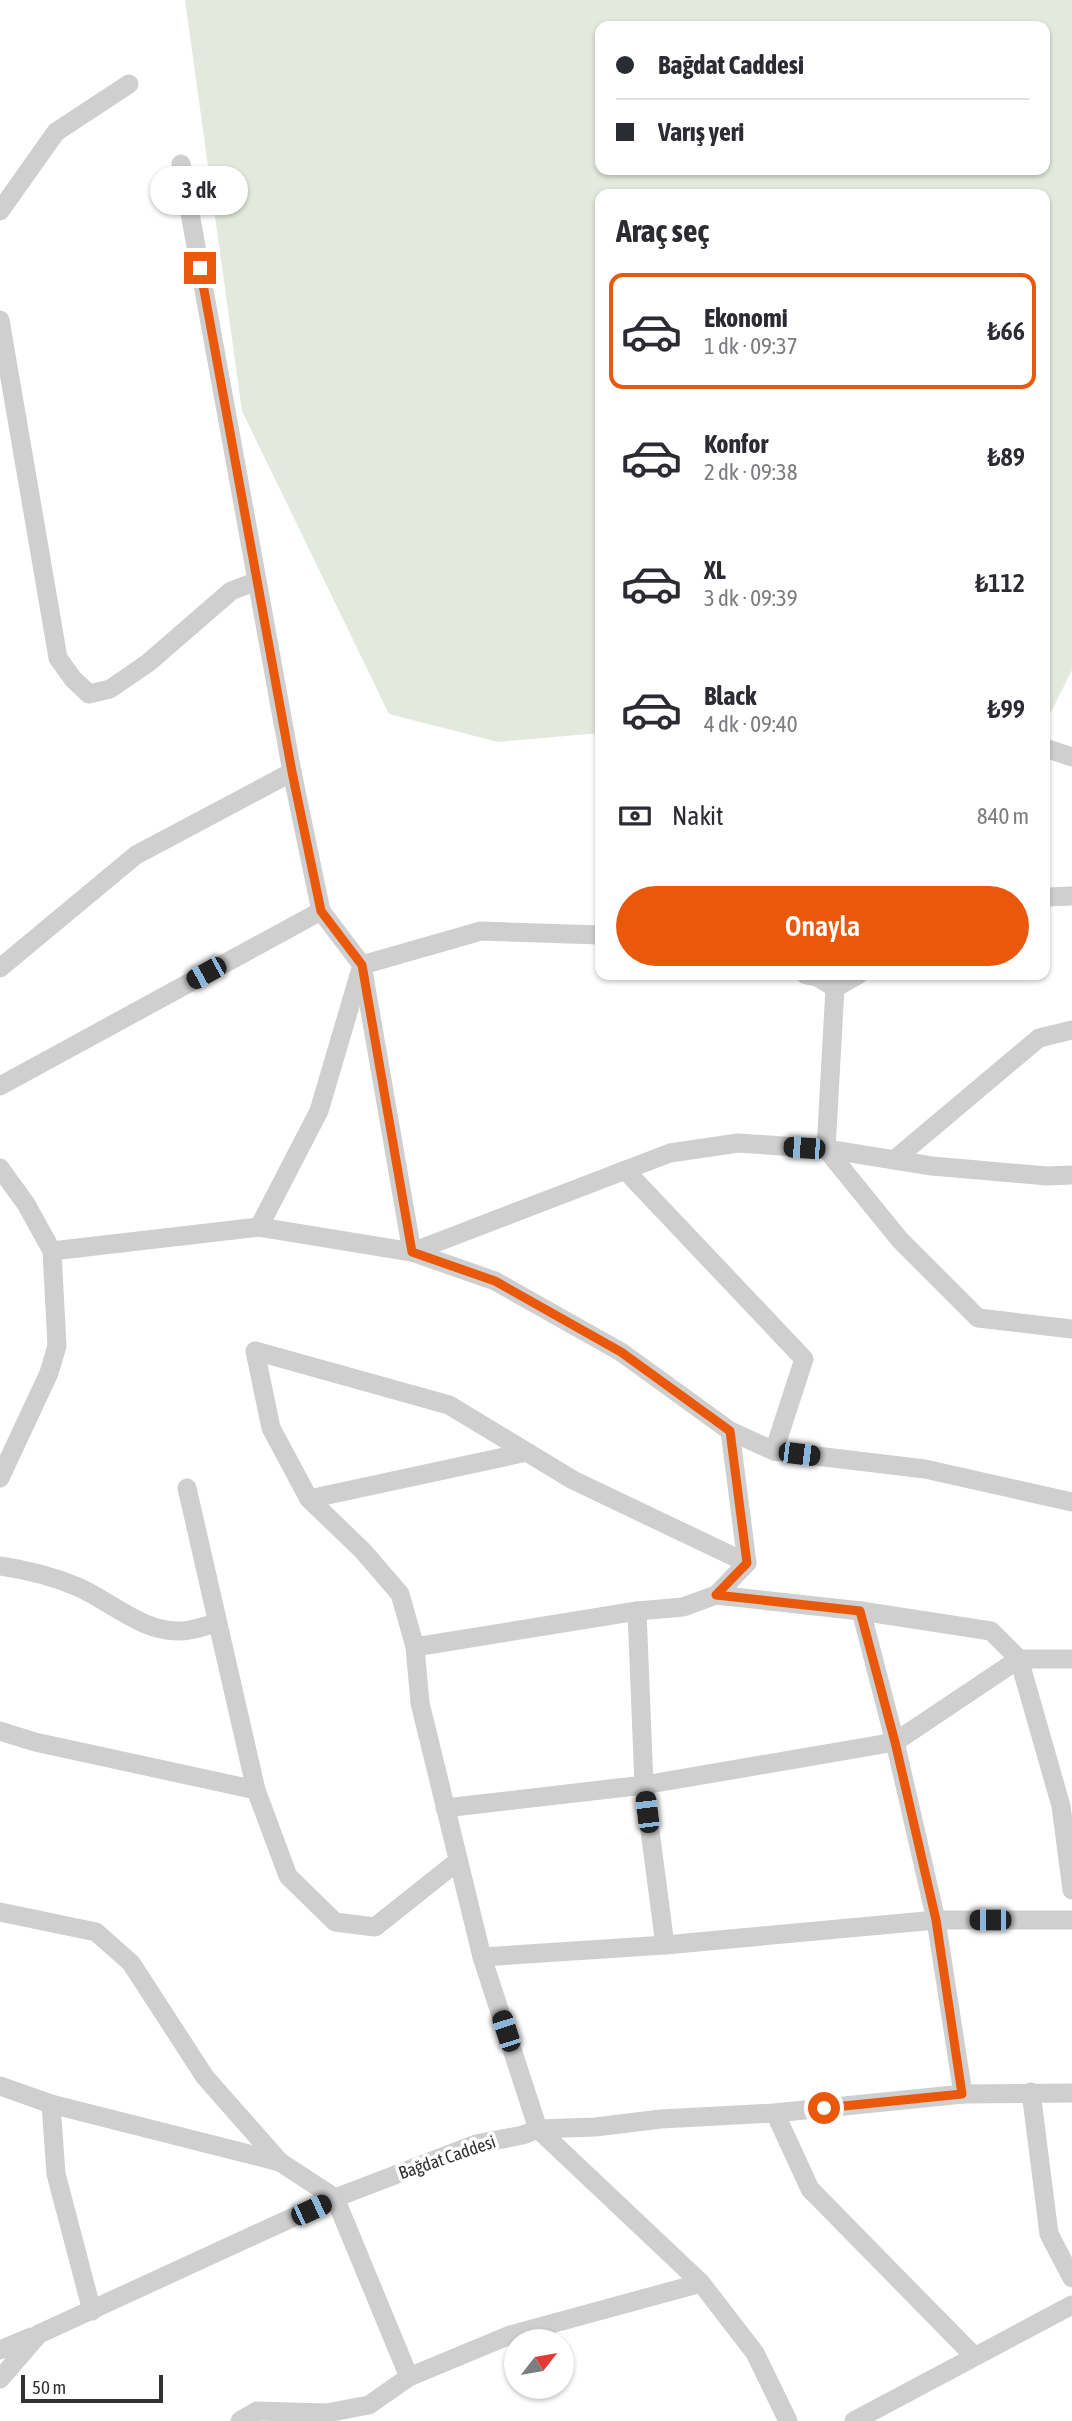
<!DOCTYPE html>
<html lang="tr">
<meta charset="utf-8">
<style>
body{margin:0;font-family:"Asap Condensed",sans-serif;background:#f7f7f7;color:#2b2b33;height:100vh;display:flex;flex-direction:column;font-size:26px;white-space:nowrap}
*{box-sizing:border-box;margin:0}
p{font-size:23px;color:#7c7c81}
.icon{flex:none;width:38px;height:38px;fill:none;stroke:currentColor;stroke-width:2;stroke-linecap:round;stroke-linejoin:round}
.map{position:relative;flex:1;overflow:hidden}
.side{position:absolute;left:595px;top:189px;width:455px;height:791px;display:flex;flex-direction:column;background:#fff;border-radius:14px;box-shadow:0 2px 5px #0004}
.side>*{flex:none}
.banner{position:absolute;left:595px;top:21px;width:455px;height:154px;border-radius:14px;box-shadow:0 2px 5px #0004;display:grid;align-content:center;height:154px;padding:0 21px;background:#fff}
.needle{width:46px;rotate:59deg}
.fabs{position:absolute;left:504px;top:2329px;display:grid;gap:14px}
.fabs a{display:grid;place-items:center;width:70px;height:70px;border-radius:50%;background:#fff;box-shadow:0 2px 5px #0004;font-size:35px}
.scale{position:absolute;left:21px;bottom:18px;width:142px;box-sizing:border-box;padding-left:7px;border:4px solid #323232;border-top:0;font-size:19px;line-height:24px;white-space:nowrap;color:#323232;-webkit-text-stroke:5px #fff;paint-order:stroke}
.end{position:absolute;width:32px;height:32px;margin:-16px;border:9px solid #ea580c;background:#fff;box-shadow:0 0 0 4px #fff}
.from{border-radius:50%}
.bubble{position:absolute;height:49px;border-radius:24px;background:#fff;box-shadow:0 2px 5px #0004;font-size:23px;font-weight:600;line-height:49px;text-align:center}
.car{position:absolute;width:21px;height:42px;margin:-21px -10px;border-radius:9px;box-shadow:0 0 5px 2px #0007;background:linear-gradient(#222 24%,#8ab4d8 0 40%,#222 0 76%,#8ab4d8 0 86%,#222 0)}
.banner b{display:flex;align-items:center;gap:24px;height:66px;font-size:26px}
.banner b+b{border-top:2px solid #e1e1e2}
.banner i{width:18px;height:18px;background:#2b2b33}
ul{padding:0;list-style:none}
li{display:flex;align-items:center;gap:21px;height:116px;margin:0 14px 10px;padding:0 7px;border:4px solid transparent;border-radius:14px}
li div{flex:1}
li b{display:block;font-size:26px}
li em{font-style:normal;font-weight:600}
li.selected{border-color:#ea580c}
li>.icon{width:63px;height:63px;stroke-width:1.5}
h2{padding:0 21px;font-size:32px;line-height:84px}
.pay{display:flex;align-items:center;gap:18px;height:77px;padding:0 21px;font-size:26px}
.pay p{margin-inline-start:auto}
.cta{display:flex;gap:14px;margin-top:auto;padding:14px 21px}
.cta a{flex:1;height:80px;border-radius:42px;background:#ea580c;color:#fff;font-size:28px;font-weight:600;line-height:80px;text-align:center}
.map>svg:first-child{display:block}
.green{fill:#e3e9dc;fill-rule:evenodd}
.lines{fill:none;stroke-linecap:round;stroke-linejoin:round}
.minor{stroke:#cfcfcf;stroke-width:19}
.route{stroke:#ea580c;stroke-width:9}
.labels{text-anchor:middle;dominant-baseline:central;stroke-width:7;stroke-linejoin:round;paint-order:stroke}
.street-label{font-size:18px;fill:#323232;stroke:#fff}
</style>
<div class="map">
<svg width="1072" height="2421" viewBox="0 0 1072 2421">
<rect width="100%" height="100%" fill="#fff"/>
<!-- green -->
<path class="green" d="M185 0H1072V670L1045 724V194H600V733L498 742 389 714 242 411ZM600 26H1045V170H600Z"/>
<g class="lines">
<!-- minor -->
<g class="minor">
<path d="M181 164 292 772 321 911 362 965 319 1111 259 1227"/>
<path d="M0 211 56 132 129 84"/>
<path d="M0 320 58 658 73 679 89 694 110 689 148 663 231 591 257 581"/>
<path d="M1045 748 1072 757"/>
<path d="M1045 897 1072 896"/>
<path d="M0 968 136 855 292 772"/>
<path d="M806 975 817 977 835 988"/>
<path d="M835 988 826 1149 900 1240 978 1318 1072 1329"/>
<path d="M835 988 858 975"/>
<path d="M0 1086 321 911"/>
<path d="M894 1160 1039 1038 1072 1030"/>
<path d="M0 1168 26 1204 52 1251 57 1346 49 1373 0 1478"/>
<path d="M625 1170 804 1359 774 1451"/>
<path d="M52 1251 259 1227 412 1252 495 1281 621 1352 730 1431 774 1451 925 1469 1072 1502"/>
<path d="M412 1252 670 1153 738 1143 826 1149 932 1166 1047 1176 1072 1175"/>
<path d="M412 1252 362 965 481 931 600 935"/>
<path d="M187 1488 256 1790 288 1876 335 1922 375 1927 458 1861"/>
<path d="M309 1499 527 1452"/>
<path d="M747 1563 573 1480 449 1405 255 1351 271 1428 309 1499 363 1551 400 1594 415 1647 420 1703 482 1957 538 2129 701 2283 755 2353 788 2421"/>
<path d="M0 1566C27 1570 52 1576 78 1587 110 1601 143 1633 181 1631 193 1631 206 1625 218 1623"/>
<path d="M716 1595 861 1611 991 1631 1019 1659H1072"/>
<path d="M861 1611 895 1742 936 1920 963 2094"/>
<path d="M415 1647 637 1611 683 1607 716 1595 747 1563 730 1431"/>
<path d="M0 1731 35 1742 256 1790"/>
<path d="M445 1808 644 1785 637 1611"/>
<path d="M0 1912 96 1932 131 1963 205 2077 280 2162"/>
<path d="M665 1945 644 1785 895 1742 1019 1659 1061 1806 1072 1890"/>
<path d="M482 1957 665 1945 936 1920H1072"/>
<path d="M0 2086 51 2104 280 2162 335 2198 409 2377"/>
<path d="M1031 2092 1049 2234 1072 2278"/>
<path d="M51 2104 56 2174 92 2311"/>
<path d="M775 2113 810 2189 974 2356"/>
<path d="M0 2350 31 2337"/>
<path d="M0 2379 39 2334 335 2198 476 2144 523 2135 538 2129 595 2127 661 2119 775 2113 963 2094 1072 2093"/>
<path d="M240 2421 257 2411 326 2413 369 2405 409 2377 510 2335 701 2283"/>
<path d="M854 2421 1072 2305"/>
</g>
</g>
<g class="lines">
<!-- route -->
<path class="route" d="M200 268 292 772 321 911 362 965 412 1252 495 1281 621 1352 730 1431 747 1563 716 1595 860 1611 895 1742 936 1920 962 2094 824 2108"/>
</g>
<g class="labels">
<!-- street labels -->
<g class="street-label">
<text transform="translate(447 2157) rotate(-19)">Bağdat Caddesi</text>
</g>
</g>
</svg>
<div class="fabs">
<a><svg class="needle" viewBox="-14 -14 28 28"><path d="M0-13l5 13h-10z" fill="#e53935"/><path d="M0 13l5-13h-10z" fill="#7c7c81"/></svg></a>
</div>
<div class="scale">50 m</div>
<i class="end from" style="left:824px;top:2108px"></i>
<i class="end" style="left:200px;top:268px"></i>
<div class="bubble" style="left:150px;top:166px;width:98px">3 dk</div>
<i class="car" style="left:206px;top:973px;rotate:241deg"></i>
<i class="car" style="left:804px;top:1148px;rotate:274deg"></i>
<i class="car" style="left:799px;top:1454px;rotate:97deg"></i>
<i class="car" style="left:647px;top:1812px;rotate:353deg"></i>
<i class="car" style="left:990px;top:1920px;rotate:270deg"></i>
<i class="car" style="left:506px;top:2031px;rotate:342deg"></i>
<i class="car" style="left:311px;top:2210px;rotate:65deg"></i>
<div class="banner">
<b><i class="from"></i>Bağdat Caddesi</b>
<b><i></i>Varış yeri</b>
</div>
<section class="side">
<h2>Araç seç</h2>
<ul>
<li class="selected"><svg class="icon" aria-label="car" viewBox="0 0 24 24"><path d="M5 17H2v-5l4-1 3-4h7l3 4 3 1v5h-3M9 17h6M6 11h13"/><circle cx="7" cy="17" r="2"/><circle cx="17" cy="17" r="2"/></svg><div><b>Ekonomi</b><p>1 dk · 09:37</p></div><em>₺66</em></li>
<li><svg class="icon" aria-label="car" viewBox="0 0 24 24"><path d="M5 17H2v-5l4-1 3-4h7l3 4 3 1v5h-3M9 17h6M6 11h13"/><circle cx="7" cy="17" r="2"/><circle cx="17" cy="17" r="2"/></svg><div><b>Konfor</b><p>2 dk · 09:38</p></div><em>₺89</em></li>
<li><svg class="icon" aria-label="car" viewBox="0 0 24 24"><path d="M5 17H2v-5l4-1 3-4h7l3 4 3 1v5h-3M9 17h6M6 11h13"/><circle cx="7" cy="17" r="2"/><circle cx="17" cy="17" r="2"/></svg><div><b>XL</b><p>3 dk · 09:39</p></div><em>₺112</em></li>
<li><svg class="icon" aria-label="car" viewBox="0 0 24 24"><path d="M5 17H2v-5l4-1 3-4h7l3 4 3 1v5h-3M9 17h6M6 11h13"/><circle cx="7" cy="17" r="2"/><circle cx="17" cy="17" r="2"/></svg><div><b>Black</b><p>4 dk · 09:40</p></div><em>₺99</em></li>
</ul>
<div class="pay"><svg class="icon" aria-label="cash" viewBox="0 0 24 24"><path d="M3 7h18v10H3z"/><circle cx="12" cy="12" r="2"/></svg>Nakit<p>840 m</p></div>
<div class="cta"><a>Onayla</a></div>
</section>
</div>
